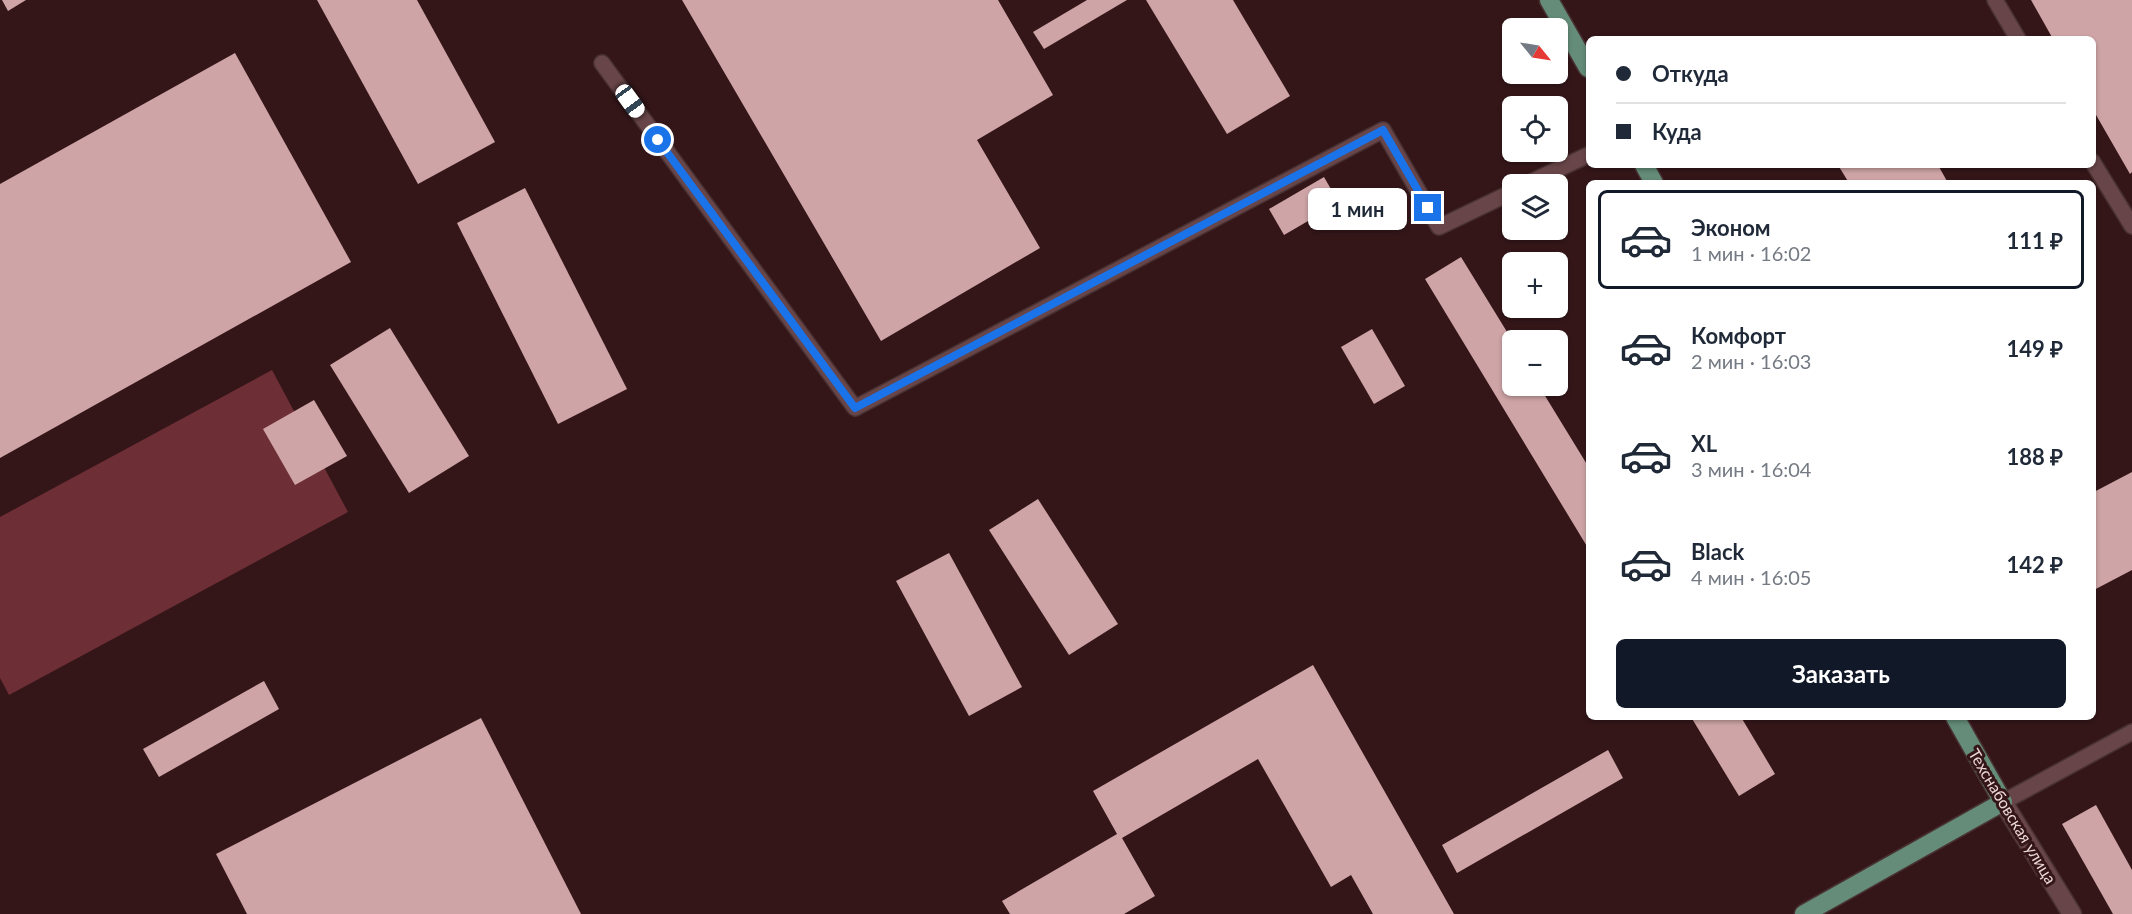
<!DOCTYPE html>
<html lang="ru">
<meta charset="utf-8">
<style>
body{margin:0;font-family:Lato,sans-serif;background:#f6f6f7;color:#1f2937;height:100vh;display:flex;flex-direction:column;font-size:22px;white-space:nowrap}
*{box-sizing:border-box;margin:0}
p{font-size:20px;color:#747a83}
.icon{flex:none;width:33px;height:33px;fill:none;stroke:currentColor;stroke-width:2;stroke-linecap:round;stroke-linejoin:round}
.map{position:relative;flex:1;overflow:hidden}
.drawer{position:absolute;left:1586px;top:180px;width:510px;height:540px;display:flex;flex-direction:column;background:#fff;border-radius:9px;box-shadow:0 2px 4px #0004}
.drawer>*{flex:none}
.guide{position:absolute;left:1586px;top:36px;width:510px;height:132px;border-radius:9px;box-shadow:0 2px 4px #0004;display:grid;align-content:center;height:132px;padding:0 30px;background:#fff}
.needle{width:39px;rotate:120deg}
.buttons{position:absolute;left:1502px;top:18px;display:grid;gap:12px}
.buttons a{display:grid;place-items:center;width:66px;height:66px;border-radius:9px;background:#fff;box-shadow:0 2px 4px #0004;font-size:30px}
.end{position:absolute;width:27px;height:27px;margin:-14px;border:8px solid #1a73e8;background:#fff;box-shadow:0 0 0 3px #fff}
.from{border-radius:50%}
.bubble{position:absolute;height:42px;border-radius:9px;background:#fff;box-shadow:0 2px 4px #0004;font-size:20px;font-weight:700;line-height:42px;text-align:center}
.car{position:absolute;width:18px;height:36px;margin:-18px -9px;border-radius:8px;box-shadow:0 0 4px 2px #0007;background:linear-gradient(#fff 24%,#345 0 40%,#fff 0 76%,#345 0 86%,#fff 0)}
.guide b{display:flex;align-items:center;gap:21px;height:57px;font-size:22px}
.guide b+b{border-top:2px solid #e0e1e3}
.guide i{width:15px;height:15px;background:#1f2937}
ul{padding:10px 0 0;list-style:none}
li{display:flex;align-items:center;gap:18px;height:99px;margin:0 12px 9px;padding:0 18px;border:3px solid transparent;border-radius:9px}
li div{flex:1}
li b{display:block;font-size:22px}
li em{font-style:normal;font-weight:700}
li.active{border-color:#111827}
li>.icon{width:54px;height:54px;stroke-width:1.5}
.primary-button{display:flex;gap:12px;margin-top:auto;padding:12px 30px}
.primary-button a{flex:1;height:69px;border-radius:9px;background:#111827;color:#fff;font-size:24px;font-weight:700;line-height:69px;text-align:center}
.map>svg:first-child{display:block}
.green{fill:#6d2e36}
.building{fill:#cea4a6}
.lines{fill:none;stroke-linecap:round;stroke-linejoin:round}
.lane-casing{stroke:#483132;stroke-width:18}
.secondary-casing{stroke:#483132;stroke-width:21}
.primary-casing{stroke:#483132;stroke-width:21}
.lane{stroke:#684548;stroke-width:15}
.secondary{stroke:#684548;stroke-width:18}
.primary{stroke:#648c78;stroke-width:18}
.route{stroke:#1a73e8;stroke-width:8}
.labels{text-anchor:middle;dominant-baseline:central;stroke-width:6;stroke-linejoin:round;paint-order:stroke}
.street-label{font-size:16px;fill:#ecd7d7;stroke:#341619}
</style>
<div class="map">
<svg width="2132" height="914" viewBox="0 0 2132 914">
<rect width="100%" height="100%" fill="#341619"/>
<!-- green -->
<path class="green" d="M272 370 348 512 9 695 0 678V517Z"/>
<!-- building -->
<g class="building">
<path d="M2 0H26L8 11Z"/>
<path d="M317 0H417L495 142 418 184Z"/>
<path d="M682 0H998L1053 95 977 140 1040 248 881 341Z"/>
<path d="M1087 0H1127L1044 49 1033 32Z"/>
<path d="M1146 0H1233L1290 96 1227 134Z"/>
<path d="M2031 0H2132V172L2130 174 2092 108V39H2053Z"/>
<path d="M235 53 351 262 0 458V184Z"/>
<path d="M1838 165H1938L1948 183H1849Z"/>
<path d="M1324 177 1339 203 1284 235 1269 209Z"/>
<path d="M525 188 627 389 558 424 457 223Z"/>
<path d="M1461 257 1512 340V386H1539L1588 466V548L1425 279Z"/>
<path d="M390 328 469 456 409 493 330 365Z"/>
<path d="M1372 329 1405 386 1374 404 1341 347Z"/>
<path d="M314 400 347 456 295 485 263 429Z"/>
<path d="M2132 472V570L2092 591V493Z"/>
<path d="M1038 499 1118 624 1069 655 989 530Z"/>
<path d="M949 553 1022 687 969 716 896 581Z"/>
<path d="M1313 665 1454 914H1373L1351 875 1331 887 1258 759 1122 838 1155 896 1124 914H1010L1002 901 1117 834 1093 791Z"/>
<path d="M264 681 279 709 159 777 143 749Z"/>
<path d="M1691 717H1741L1775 774 1739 796Z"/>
<path d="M481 718 581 914H247L216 854Z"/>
<path d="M1608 750 1623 778 1457 873 1442 845Z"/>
<path d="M2096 805 2132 870V914H2113L2062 824Z"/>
</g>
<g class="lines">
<!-- lane casing -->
<g class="lane-casing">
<g id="lane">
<path d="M1995 0 2018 39"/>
<path d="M602 63 855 408 1383 130 1439 227 1512 192"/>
<path d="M2092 161 2132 226"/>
<path d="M1527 184 1588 155"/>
<path d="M2003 802 2132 732"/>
</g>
</g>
<!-- secondary casing -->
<g class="secondary-casing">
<path id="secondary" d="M2003 802 2072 914"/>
</g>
<!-- primary casing -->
<g class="primary-casing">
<g id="primary">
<path d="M1549 0 1588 68"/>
<path d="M1644 165 1654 183"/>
<path d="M1804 914 2003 802 1955 717"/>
</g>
</g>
<!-- lane -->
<use href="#lane" class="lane"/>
<!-- secondary -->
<use href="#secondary" class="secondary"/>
<!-- primary -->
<use href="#primary" class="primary"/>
</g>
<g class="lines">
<!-- route -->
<path class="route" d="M658 140 855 408 1383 130 1428 208"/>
</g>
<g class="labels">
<!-- street labels -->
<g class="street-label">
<text transform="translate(2013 816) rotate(59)">Техснабовская улица</text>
</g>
</g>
</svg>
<div class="buttons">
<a><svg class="needle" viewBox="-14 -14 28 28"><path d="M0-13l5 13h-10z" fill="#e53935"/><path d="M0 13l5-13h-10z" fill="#747a83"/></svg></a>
<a><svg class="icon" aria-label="locate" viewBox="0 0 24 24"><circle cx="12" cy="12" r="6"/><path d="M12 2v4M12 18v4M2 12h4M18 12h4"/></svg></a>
<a><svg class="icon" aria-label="layers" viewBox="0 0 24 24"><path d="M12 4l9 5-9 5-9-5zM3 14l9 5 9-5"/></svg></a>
<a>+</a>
<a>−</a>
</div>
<i class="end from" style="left:658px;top:140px"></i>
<i class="end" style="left:1428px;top:208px"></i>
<div class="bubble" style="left:1308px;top:188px;width:99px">1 мин</div>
<i class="car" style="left:630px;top:101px;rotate:144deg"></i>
<div class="guide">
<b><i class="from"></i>Откуда</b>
<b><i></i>Куда</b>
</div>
<section class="drawer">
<ul>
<li class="active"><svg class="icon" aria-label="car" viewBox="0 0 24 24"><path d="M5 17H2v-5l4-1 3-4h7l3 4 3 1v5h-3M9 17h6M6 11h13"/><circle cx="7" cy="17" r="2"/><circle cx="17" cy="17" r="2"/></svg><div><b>Эконом</b><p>1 мин · 16:02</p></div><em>111 ₽</em></li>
<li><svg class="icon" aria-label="car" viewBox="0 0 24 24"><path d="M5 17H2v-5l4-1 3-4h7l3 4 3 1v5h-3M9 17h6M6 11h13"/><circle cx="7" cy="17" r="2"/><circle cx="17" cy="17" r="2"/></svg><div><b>Комфорт</b><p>2 мин · 16:03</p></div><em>149 ₽</em></li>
<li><svg class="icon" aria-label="car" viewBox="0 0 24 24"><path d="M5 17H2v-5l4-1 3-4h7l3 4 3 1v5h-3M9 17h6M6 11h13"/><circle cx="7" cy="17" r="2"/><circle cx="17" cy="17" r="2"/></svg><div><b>XL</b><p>3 мин · 16:04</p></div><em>188 ₽</em></li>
<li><svg class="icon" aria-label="car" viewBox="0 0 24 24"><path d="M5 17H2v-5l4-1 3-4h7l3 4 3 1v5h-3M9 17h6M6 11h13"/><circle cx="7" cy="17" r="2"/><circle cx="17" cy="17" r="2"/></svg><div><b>Black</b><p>4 мин · 16:05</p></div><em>142 ₽</em></li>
</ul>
<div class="primary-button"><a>Заказать</a></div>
</section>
</div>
